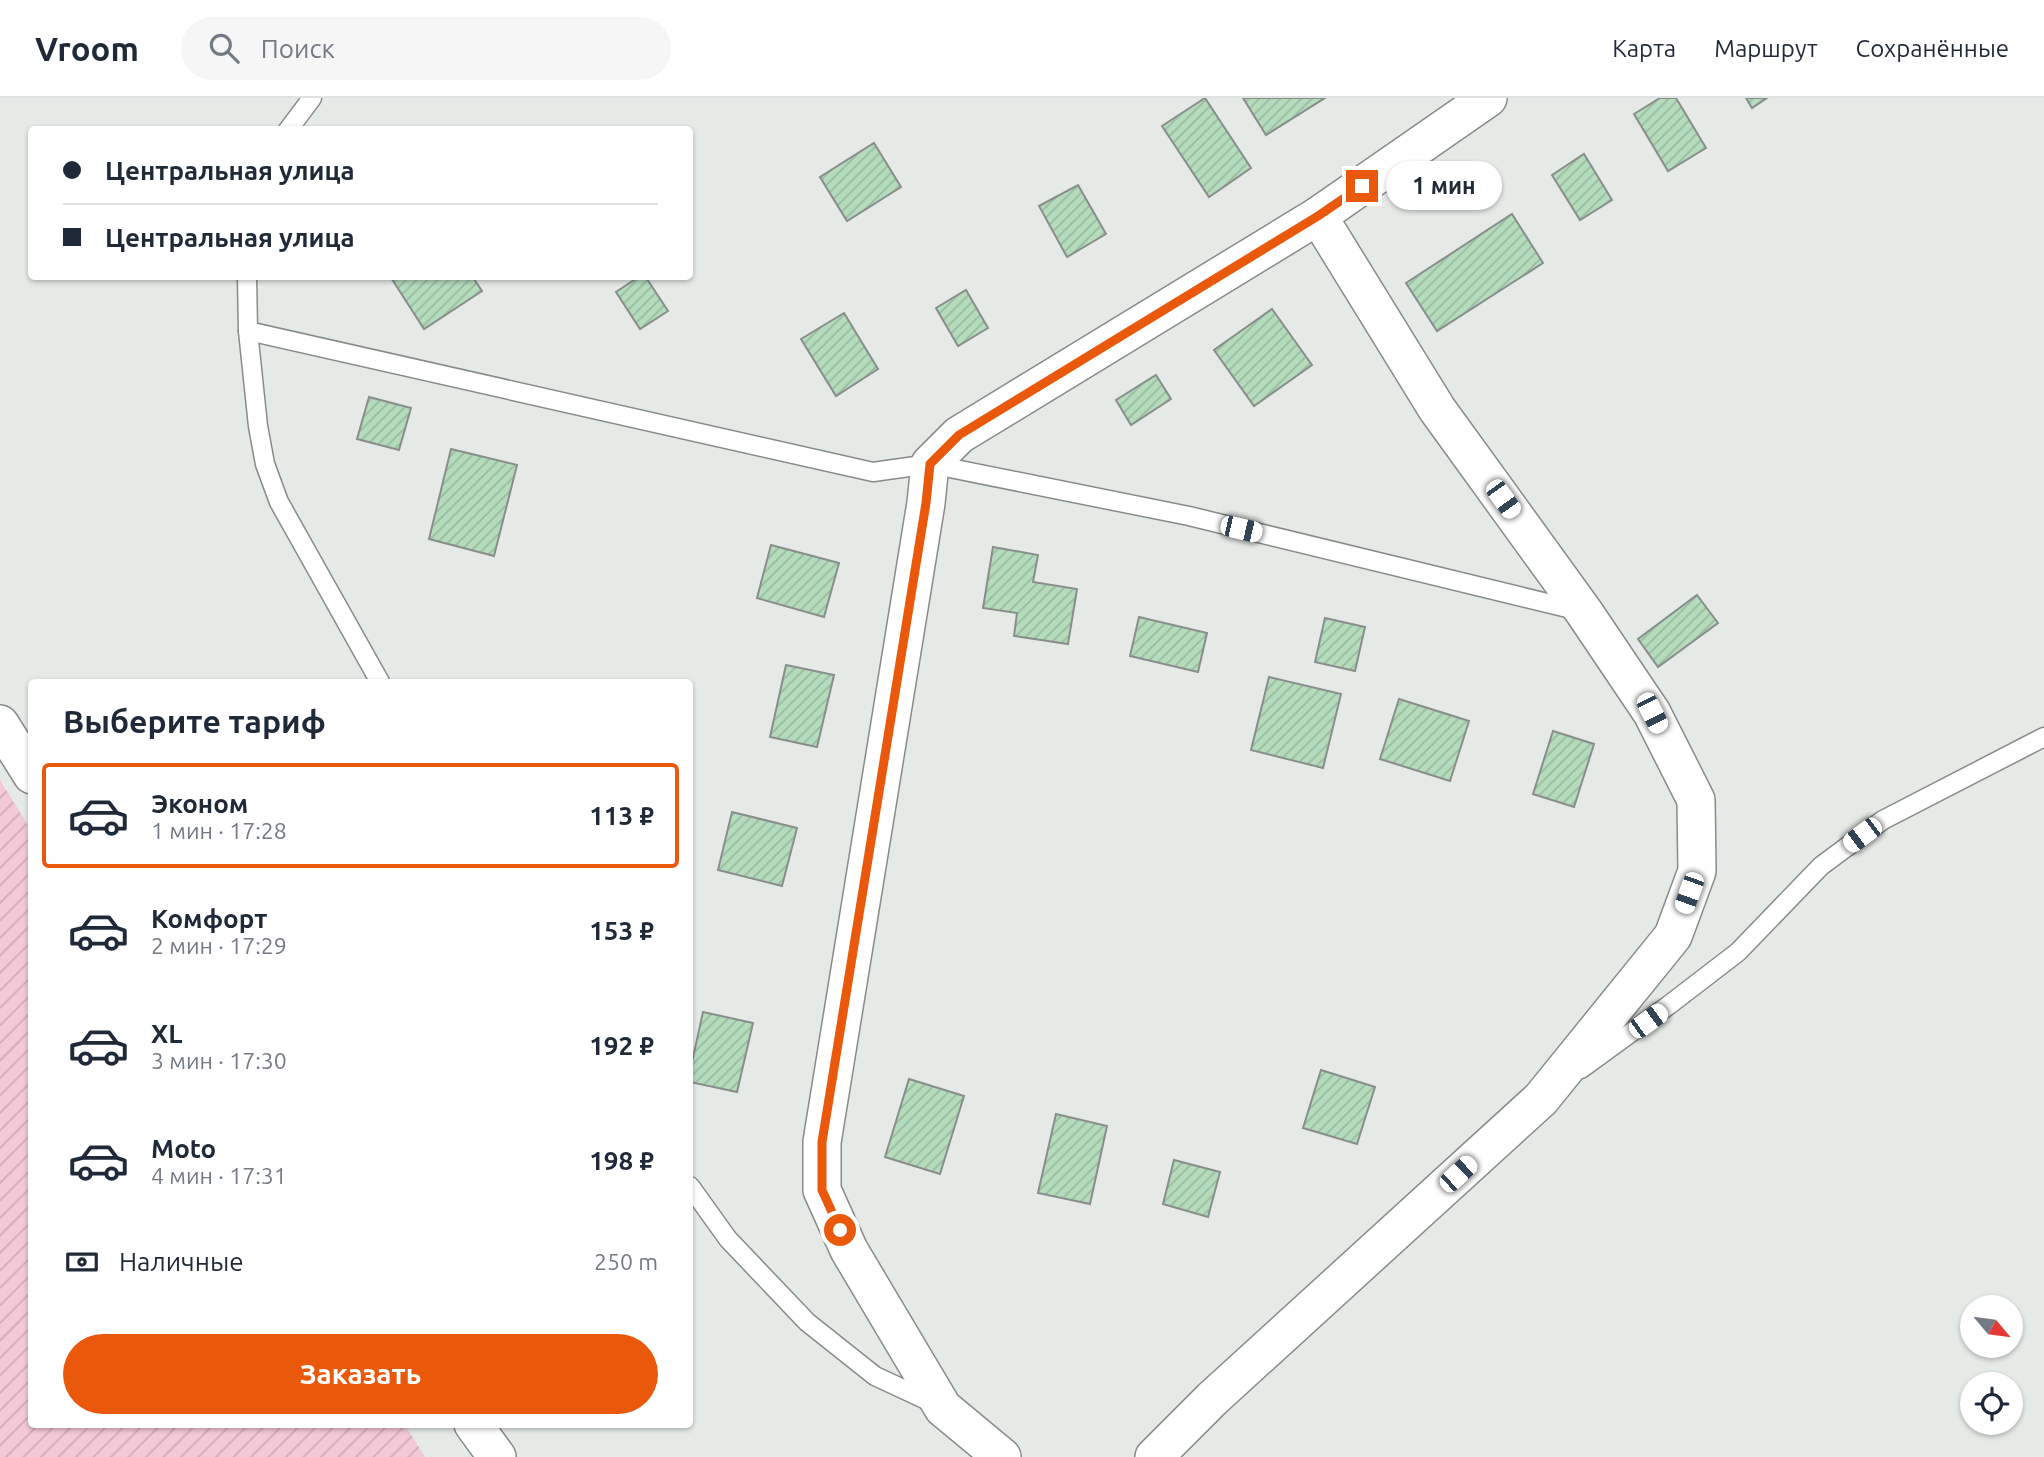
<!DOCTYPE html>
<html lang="ru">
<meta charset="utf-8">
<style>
body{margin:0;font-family:Ubuntu,sans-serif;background:#f6f6f7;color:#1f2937;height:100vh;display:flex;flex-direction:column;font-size:26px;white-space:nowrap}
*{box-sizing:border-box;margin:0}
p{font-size:23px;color:#747a83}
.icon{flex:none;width:38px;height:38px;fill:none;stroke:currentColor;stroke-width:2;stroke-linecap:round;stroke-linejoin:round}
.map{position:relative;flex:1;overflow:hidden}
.drawer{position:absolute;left:28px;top:581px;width:665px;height:749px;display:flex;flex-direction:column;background:#fff;border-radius:7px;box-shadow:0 2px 5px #0004}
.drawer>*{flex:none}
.banner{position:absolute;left:28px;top:28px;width:665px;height:154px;border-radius:7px;box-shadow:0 2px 5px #0004;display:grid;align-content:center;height:154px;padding:0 35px;background:#fff}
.needle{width:46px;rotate:119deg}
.controls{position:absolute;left:1960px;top:1197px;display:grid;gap:14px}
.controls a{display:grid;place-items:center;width:63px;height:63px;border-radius:50%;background:#fff;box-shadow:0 2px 5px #0004;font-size:35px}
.end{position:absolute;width:32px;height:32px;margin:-16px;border:9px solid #ea580c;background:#fff;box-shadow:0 0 0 4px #fff}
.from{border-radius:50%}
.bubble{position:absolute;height:49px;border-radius:24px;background:#fff;box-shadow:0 2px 5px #0004;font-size:23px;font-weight:600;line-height:49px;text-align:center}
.car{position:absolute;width:21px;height:42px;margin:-21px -10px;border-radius:9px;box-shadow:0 0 5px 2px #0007;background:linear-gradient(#fff 24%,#345 0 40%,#fff 0 76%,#345 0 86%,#fff 0)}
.banner b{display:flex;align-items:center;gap:24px;height:66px;font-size:26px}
.banner b+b{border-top:2px solid #e0e1e3}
.banner i{width:18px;height:18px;background:#1f2937}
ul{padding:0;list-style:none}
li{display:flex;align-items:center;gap:21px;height:105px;margin:0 14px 10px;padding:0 21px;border:4px solid transparent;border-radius:7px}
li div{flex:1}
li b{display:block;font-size:26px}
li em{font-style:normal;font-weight:600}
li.selected{border-color:#ea580c}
li>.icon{width:63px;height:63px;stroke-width:1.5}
h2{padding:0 35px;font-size:32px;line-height:84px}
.pay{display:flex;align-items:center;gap:18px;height:77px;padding:0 35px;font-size:26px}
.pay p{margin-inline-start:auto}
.button{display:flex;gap:14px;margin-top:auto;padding:14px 35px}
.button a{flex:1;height:80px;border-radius:42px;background:#ea580c;color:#fff;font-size:28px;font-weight:600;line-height:80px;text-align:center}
header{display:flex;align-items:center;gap:42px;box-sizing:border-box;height:98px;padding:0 35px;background:#fff;border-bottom:2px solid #e0e1e3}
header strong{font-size:33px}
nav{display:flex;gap:38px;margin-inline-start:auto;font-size:24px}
.search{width:490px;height:63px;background:#f6f6f7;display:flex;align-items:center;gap:18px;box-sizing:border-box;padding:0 24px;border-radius:38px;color:#747a83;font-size:26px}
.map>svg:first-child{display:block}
.garden{fill:url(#garden-furrows)}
.building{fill:url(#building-hatch);stroke:#8a8e8b;stroke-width:2}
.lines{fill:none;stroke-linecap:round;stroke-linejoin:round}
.lane-casing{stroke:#888c89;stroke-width:21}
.street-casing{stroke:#888c89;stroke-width:40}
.lane{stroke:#fff;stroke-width:18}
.street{stroke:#fff;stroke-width:37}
.route{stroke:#ea580c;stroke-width:9}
</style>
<header>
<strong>Vroom</strong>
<div class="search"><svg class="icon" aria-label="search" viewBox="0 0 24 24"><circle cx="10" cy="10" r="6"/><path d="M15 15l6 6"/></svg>Поиск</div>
<nav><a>Карта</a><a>Маршрут</a><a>Сохранённые</a></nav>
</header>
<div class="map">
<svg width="2044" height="1359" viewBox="0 0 2044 1359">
<defs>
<pattern id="garden-furrows" width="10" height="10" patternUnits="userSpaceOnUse" patternTransform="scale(1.75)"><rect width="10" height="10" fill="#f3c8d7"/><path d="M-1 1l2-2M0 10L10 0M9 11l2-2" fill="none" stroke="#d0abb8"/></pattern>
<pattern id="building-hatch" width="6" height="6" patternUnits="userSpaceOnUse" patternTransform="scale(1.75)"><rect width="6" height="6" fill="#b3dbbc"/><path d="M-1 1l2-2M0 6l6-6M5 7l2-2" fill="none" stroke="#99bba1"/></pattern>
</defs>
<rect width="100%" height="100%" fill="#e6eae7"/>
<!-- garden -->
<path class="garden" d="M0 682 31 732 32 1326 405 1327 425 1359H0Z"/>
<!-- building -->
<g class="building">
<path d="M1205 0 1251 70 1209 99 1162 28Z"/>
<path d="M1243 0H1325L1266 37Z"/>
<path d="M1660 0H1676L1706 50 1668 73 1634 16Z"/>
<path d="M1746 0H1767L1752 10Z"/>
<path d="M874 45 901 89 847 123 820 79Z"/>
<path d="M1584 56 1612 102 1580 122 1552 77Z"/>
<path d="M1078 87 1106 136 1067 159 1039 108Z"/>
<path d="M1512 116 1543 165 1437 233 1406 185Z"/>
<path d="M390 178H472L482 193 424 231Z"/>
<path d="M640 178H645L668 213 640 231 616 194Z"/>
<path d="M966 192 988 230 958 248 936 210Z"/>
<path d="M1272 211 1312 267 1254 308 1214 252Z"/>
<path d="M844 215 878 271 836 298 801 241Z"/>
<path d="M1156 277 1171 301 1131 327 1116 302Z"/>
<path d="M369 299 411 310 399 352 357 341Z"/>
<path d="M451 351 517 367 494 458 429 441Z"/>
<path d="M771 447 839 465 824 519 757 500Z"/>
<path d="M993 449 1038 457 1033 484 1077 491 1068 546 1014 538 1017 515 983 510Z"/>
<path d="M1697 497 1718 525 1658 569 1638 541Z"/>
<path d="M1139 519 1207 535 1198 574 1130 558Z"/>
<path d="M1325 520 1365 529 1355 573 1315 564Z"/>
<path d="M786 567 834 577 817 649 770 639Z"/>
<path d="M1269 579 1341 596 1323 670 1251 652Z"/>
<path d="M1399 601 1469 623 1450 683 1380 661Z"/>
<path d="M1553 633 1594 646 1574 709 1533 696Z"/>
<path d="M732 714 797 730 782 788 718 772Z"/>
<path d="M703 914 753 925 737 994 690 984V973Z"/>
<path d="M1321 972 1375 989 1357 1046 1303 1030Z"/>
<path d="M909 981 964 998 940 1076 885 1059Z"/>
<path d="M1056 1016 1107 1028 1090 1106 1038 1095Z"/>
<path d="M1174 1062 1220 1074 1208 1119 1163 1106Z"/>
</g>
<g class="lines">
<!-- lane casing -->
<g class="lane-casing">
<g id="lane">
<path d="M288 32 312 0"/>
<path d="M247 178 248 233 258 328 265 366 279 404 380 584"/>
<path d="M248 233 873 374 930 366 1189 418 1580 513"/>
<path d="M1581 971 1669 907 1738 854 1821 768 1883 722 2044 639"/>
<path d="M690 1088 728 1141 807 1224 875 1278 933 1305"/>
</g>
</g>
<!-- street casing -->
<g class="street-casing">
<g id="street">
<path d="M0 626 32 677"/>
<path d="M473 1326 497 1359"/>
<path d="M1002 1359 943 1310 849 1152 822 1092V1044L926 405 930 366 959 337 1318 118 1488 0"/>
<path d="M1154 1359 1212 1301 1541 1001 1673 838 1697 773 1696 702 1652 615 1584 514 1437 311 1318 118"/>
</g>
</g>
<!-- lane -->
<use href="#lane" class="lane"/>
<!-- street -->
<use href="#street" class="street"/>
</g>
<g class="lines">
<!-- route -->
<path class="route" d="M840 1132 822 1092V1044L926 405 930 366 959 337 1318 118 1362 88"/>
</g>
</svg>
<div class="controls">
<a><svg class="needle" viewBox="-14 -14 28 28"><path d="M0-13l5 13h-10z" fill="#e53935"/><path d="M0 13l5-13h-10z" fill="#747a83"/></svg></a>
<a><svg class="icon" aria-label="locate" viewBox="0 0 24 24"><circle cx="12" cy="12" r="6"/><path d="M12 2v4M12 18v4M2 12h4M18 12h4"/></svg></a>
</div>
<i class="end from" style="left:840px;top:1132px"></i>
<i class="end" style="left:1362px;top:88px"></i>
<div class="bubble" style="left:1386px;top:63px;width:116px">1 мин</div>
<i class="car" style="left:1503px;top:401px;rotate:144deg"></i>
<i class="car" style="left:1241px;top:431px;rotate:103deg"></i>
<i class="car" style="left:1652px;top:615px;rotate:153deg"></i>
<i class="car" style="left:1862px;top:737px;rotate:233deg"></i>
<i class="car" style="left:1689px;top:795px;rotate:200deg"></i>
<i class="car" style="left:1648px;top:923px;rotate:54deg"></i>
<i class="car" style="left:1458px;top:1076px;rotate:47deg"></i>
<div class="banner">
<b><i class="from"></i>Центральная улица</b>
<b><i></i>Центральная улица</b>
</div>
<section class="drawer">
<h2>Выберите тариф</h2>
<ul>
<li class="selected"><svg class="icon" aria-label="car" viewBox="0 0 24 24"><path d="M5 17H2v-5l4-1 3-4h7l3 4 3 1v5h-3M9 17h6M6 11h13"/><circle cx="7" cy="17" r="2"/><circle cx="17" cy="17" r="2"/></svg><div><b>Эконом</b><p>1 мин · 17:28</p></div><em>113 ₽</em></li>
<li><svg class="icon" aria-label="car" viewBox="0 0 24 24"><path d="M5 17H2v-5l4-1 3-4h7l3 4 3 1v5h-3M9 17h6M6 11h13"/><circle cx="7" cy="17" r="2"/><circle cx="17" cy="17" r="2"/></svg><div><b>Комфорт</b><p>2 мин · 17:29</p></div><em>153 ₽</em></li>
<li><svg class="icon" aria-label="car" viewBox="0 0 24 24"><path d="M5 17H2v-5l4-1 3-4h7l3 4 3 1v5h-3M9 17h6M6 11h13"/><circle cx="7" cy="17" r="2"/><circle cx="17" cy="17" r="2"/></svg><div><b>XL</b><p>3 мин · 17:30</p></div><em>192 ₽</em></li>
<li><svg class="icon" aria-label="car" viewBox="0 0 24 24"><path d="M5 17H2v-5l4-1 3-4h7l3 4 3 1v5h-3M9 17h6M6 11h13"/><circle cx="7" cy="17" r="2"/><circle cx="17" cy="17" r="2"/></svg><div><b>Moto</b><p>4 мин · 17:31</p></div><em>198 ₽</em></li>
</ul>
<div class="pay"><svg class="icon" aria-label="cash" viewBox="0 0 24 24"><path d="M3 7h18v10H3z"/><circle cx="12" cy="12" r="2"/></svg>Наличные<p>250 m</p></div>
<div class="button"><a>Заказать</a></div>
</section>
</div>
